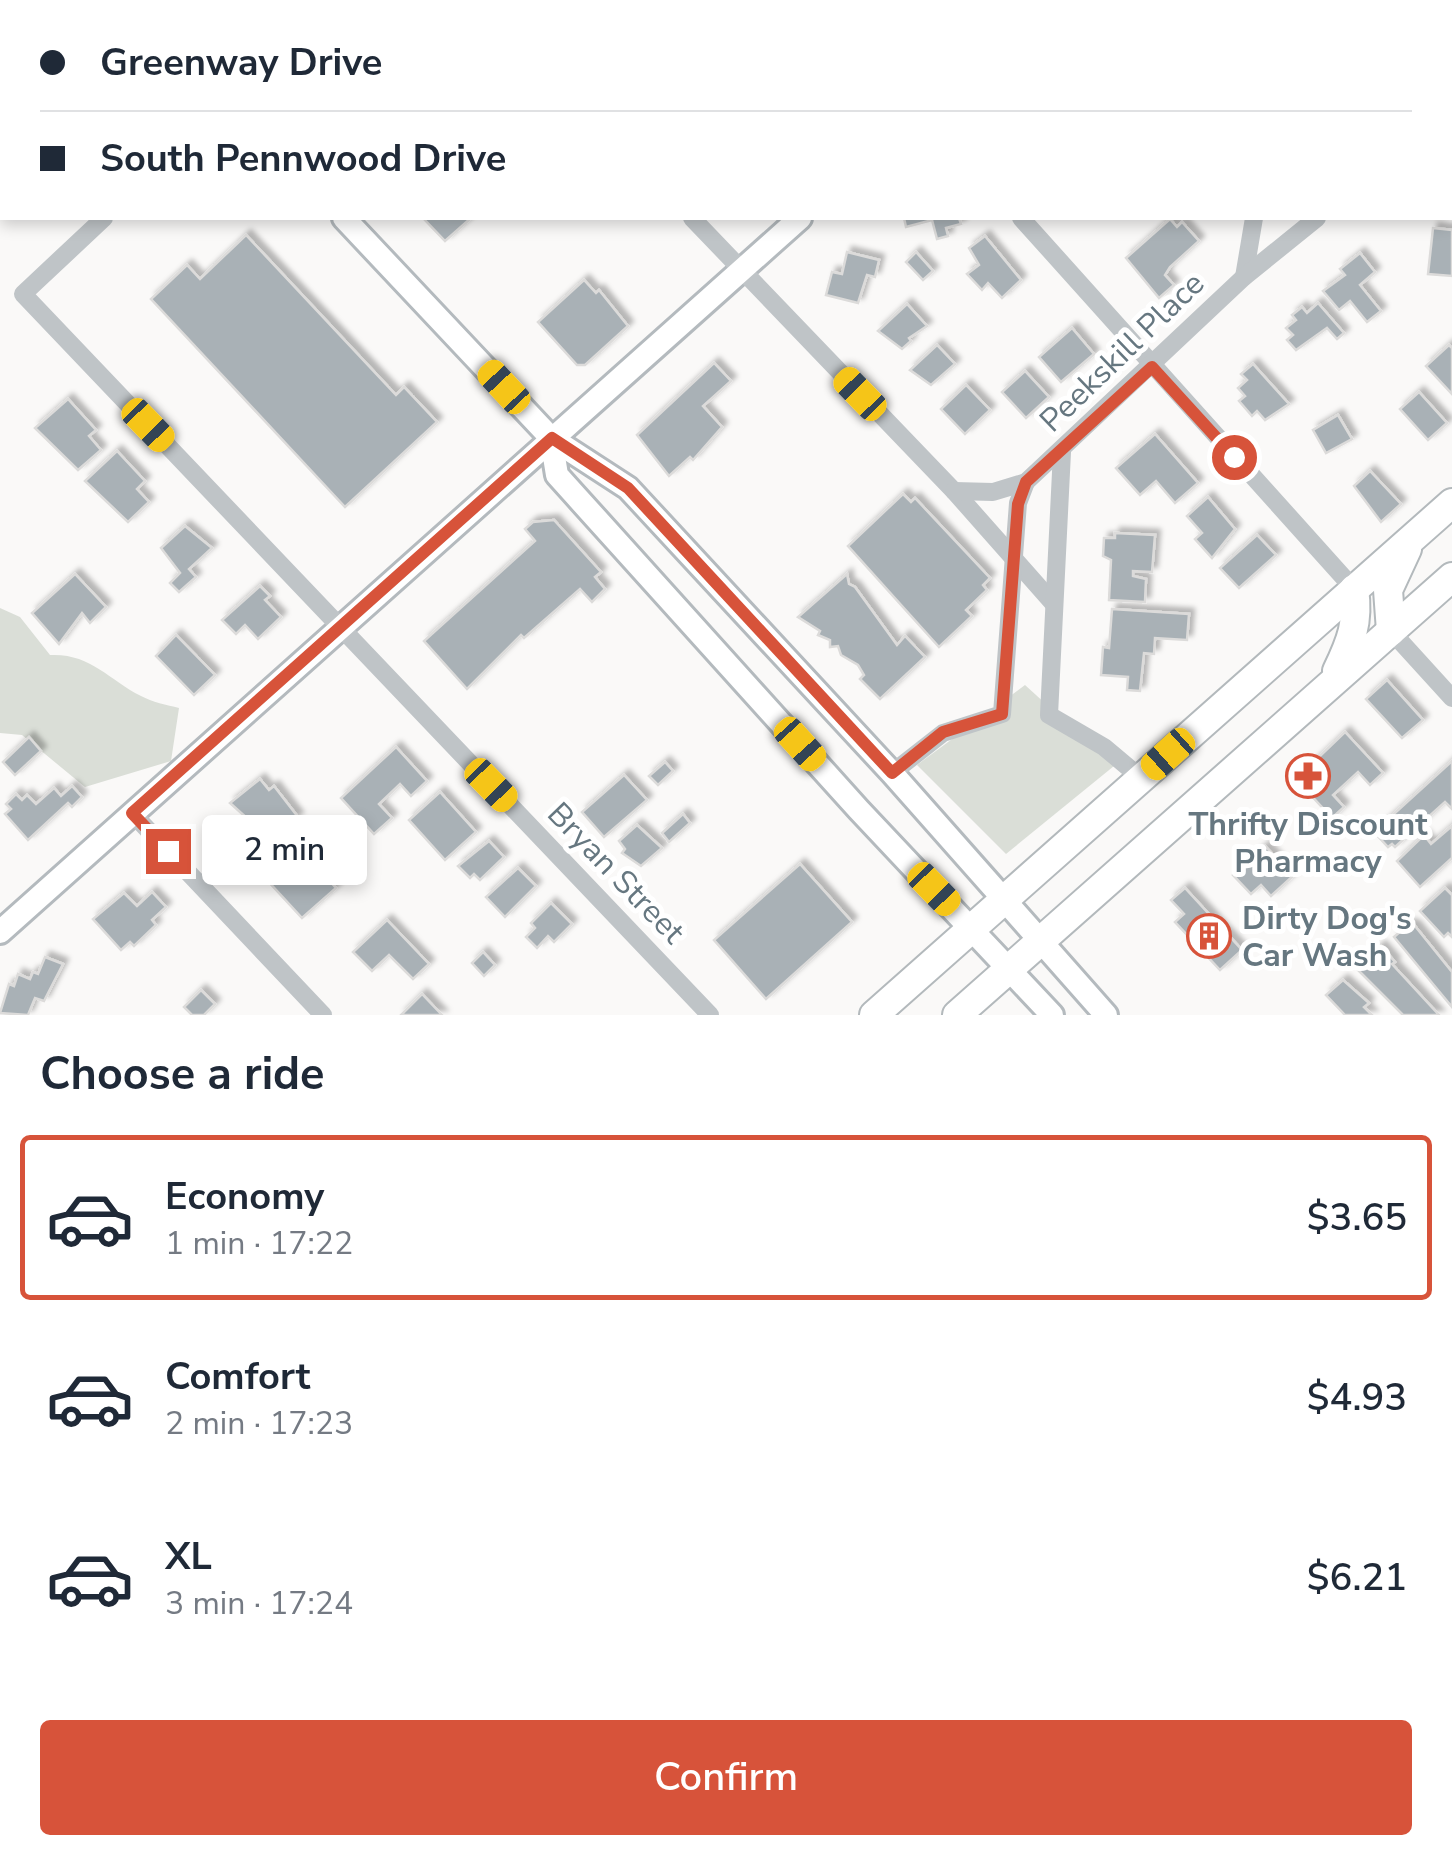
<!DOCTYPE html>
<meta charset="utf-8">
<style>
body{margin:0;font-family:"Nunito Sans",sans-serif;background:#f2f2f3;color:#1f2937;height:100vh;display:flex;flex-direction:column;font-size:38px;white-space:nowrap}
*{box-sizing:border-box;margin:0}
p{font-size:32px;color:#747a83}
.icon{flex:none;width:55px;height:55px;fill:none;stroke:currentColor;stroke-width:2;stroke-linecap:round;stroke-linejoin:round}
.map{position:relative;height:1015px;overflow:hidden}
.drawer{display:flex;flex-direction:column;background:#fff;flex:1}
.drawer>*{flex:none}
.guide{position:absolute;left:0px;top:0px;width:1452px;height:220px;box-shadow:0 5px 15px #0003;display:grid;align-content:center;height:220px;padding:0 40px;background:#fff}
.end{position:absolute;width:45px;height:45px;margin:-22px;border:12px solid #d7533a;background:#fff;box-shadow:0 0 0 5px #fff}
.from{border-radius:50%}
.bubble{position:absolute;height:70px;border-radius:10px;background:#fff;box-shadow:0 5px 15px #0003;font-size:32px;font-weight:600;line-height:70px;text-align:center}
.car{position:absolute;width:30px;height:60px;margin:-30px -15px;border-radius:12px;box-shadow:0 0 8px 2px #0007;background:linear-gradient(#f5c518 24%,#345 0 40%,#f5c518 0 76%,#345 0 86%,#f5c518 0)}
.guide b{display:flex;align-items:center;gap:35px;height:95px;font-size:38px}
.guide b+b{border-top:2px solid #e0e1e3}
.guide i{width:25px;height:25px;background:#1f2937}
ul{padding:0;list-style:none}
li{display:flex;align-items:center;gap:30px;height:165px;margin:0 20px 15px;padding:0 20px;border:5px solid transparent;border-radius:10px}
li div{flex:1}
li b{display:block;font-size:38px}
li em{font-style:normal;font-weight:600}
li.active{border-color:#d7533a}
li>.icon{width:90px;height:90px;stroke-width:1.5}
h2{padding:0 40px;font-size:45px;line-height:120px}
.primary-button{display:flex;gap:20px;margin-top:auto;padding:20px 40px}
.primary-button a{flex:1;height:115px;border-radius:10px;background:#d7533a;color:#fff;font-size:40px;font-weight:600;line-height:115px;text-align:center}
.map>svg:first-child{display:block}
.green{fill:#daded7}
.building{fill:#a9b1b6;stroke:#dcdbda;stroke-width:2.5;filter:url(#shadow)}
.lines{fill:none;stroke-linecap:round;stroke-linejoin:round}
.secondary-casing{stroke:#b4babe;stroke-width:28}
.primary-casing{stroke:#b3b9bc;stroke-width:32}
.street{stroke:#bfc4c7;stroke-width:18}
.secondary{stroke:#fff;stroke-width:22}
.primary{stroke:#fff;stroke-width:28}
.route{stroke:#d7533a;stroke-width:12}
.labels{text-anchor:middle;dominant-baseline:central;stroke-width:10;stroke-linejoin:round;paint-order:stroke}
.street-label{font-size:32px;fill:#667780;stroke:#fff}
.poi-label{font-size:32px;font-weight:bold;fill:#667780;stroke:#fff}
</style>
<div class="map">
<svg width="1452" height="1015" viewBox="0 0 1452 1015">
<defs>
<filter id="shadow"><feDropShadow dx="5" dy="-5" stdDeviation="2.5" flood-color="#0004"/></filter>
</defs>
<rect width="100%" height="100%" fill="#faf9f8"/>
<!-- green -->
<g class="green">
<path d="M0 608 20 617 50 655C90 653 108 679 141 696 152 702 167 705 179 708L171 761 85 787 22 735 0 733Z"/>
<path d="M1025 685 1114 766 1006 854 917 765Z"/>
</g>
<!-- building -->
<g class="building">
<path d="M423 218H471L445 241Z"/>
<path d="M904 218H959L961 224 946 228 948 236 937 239 932 220 906 227Z"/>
<path d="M1170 219 1177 227 1182 222 1199 241 1170 267 1165 275 1174 285 1159 298 1126 258Z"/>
<path d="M1433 228 1452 230V276L1428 274Z"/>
<path d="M246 235 396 395 404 387 437 422 345 507 151 299 187 265 200 279Z"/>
<path d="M985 236 1021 280 1002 298 988 283 982 290 967 274 979 265 969 248Z"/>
<path d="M847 252 879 260 875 277 867 275 858 303 826 295 832 272 842 274Z"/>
<path d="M916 252 933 271 923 280 906 262Z"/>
<path d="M1360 253 1375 272 1360 285 1381 311 1367 322 1350 301 1339 310 1323 291 1345 275 1340 269Z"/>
<path d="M584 280 596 293 599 290 628 326 585 365H577L538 322Z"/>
<path d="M1318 303 1344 333 1337 339 1327 328 1296 350 1287 340 1293 335 1286 328 1296 320 1292 315 1302 307 1307 313Z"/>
<path d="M907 304 927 326 909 338 911 341 902 349 878 331Z"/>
<path d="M1072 328 1094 354 1061 382 1039 357Z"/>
<path d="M937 345 955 364 931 385 910 370Z"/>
<path d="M1449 345 1452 348V394L1426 366Z"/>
<path d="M714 363 731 381 703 406 722 427 693 460 690 457 669 476 637 435Z"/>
<path d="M1253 364 1289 404 1265 420 1257 411 1252 416 1239 401 1245 396 1238 388 1247 380 1241 374Z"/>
<path d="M1025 371 1049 397 1026 418 1002 392Z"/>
<path d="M966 385 990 410 965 434 941 409Z"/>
<path d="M1419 392 1447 423 1428 440 1400 409Z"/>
<path d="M68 399 96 430 89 436 101 450 78 470 35 428Z"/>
<path d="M1338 415 1352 439 1326 453 1313 430Z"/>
<path d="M1155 434 1198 483 1175 503 1156 481 1140 495 1116 468Z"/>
<path d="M117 451 145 481 137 489 149 502 128 522 85 481Z"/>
<path d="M1370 471 1401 504 1381 522 1354 486Z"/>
<path d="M903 494 911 502 915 498 990 578 983 585 987 590 966 610 972 616 939 647 848 546Z"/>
<path d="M1208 497 1235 529 1212 558 1195 539 1202 533 1187 516Z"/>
<path d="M554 520 601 572 595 577 605 589 592 602 580 589 524 638 521 635 467 689 424 641 535 541 525 529 533 522Z"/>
<path d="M185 526 212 548 189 569 196 577 179 592 170 583 180 573 161 548Z"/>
<path d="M1115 533 1155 535 1152 572 1133 571V576L1146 579 1145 602 1109 600 1111 560 1103 556 1104 538H1115Z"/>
<path d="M1257 535 1276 555 1239 588 1220 568Z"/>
<path d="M75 574 106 607 90 623 82 613 59 644 32 613Z"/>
<path d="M847 574 849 584 855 587 897 645 905 636 925 657 880 699 860 679 864 675 858 665 841 655 838 646 830 647V640L818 635 820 631 798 617Z"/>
<path d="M260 586 270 596 265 600 281 617 258 639 245 625 236 634 222 620Z"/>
<path d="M1112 609 1189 614 1187 640 1155 638 1154 654 1144 653 1140 691 1127 690 1128 677 1101 675 1103 647 1109 648Z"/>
<path d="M176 635 215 675 194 695 156 656Z"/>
<path d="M1387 680 1423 720 1402 738 1366 699Z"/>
<path d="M1345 732 1383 773 1370 785 1358 772 1333 795 1344 807 1332 818 1296 779Z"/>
<path d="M29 737 41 751 15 775 3 762Z"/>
<path d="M396 747 427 781 411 796 400 784 379 804 392 818 374 834 341 798Z"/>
<path d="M1452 761V809L1445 802 1395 847 1392 844 1388 847 1374 832Z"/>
<path d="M665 762 673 771 658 785 649 776Z"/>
<path d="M624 775 647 800 604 837 582 812Z"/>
<path d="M260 779 269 790 274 786 298 817 242 855 228 843 229 836 249 820 230 803Z"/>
<path d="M72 786 82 797 72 807 68 803 28 840 5 814 11 809 6 804 16 794 22 800 27 795 36 804 54 788 61 796Z"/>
<path d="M440 792 476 832 445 860 409 820Z"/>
<path d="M683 814 690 823 669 842 662 833Z"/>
<path d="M637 825 662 848 641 866 622 853 625 849 619 841Z"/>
<path d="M1452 826V858L1420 887 1397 861 1424 835 1431 844Z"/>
<path d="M489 841 504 857 480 880 474 874 470 878 458 866Z"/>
<path d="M1265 846 1293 876 1271 896 1261 885 1251 894 1233 875Z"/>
<path d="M302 849 311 859 320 852 338 872 329 880 336 888 302 918 267 880Z"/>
<path d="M800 864 852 922 766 999 714 940Z"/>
<path d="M518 868 536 886 505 917 486 897Z"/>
<path d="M1185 888 1242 950 1220 970 1175 922 1184 914 1171 900Z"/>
<path d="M1445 888 1452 895V937L1448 933 1444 937 1420 911Z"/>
<path d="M152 892 166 907 152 920 156 925 134 946 130 942 121 950 93 919 124 893 137 906Z"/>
<path d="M551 903 572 924 554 942 548 936 537 948 526 937 535 928 531 923Z"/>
<path d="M387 920 429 964 413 979 389 955 372 971 353 952Z"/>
<path d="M1409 924 1415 926 1452 972V1007L1394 937Z"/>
<path d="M1381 946 1395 962 1392 964 1439 1015H1403L1356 968Z"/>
<path d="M483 952 495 965 484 976 472 963Z"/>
<path d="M45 957 63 964 44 1001 35 998 28 1015 0 1013 9 984 14 986 18 974 30 979 33 972 38 974Z"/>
<path d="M1343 980 1369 1003 1364 1007 1372 1015H1345L1326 995Z"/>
<path d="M201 990 215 1004 204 1015H192L184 1007Z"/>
<path d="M422 994 442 1015H401Z"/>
</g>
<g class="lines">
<!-- secondary casing -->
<g class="secondary-casing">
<g id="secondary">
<path d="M140 0 143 2"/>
<path d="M1031 2 1034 0"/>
<path d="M344 218 551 438 628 488 892 773 1106 1015"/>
<path d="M551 438 557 475 575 495 859 810 1052 1015"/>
<path d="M0 932 800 218"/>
</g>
</g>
<!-- primary casing -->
<g class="primary-casing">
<g id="primary">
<path d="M1391 631 1388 590 1407 549"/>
<path d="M1337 671C1351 642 1359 622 1354 589"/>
<path d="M874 1015 1452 503"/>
<path d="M957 1015 1452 577"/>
</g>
</g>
<!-- street -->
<g class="street">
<path d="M487 0 490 2"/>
<path d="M826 0 829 2"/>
<path d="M1159 0 1161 2"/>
<path d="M333 2 336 0"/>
<path d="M1450 176H1452"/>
<path d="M104 218 23 294 710 1015"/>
<path d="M692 218 954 491 1053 603"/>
<path d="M1021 218 1354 589"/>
<path d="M1244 277 1254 218"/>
<path d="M1062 452 1049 715 1104 747 1141 778"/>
<path d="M954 491 993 492 1026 482 1244 277 1317 218"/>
<path d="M1391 631 1452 698"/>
<path d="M892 773 943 733 1002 714 1018 503 1026 482"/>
<path d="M132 813 323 1015"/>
</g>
<!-- secondary -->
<use href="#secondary" class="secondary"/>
<!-- primary -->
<use href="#primary" class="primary"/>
</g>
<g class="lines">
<!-- route -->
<path class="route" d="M168 851 132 813 552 438 628 488 892 773 943 732 1002 714 1018 504 1026 482 1152 367 1234 457"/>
</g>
<!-- icons -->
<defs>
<g id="pharmacy-ring" transform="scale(2.25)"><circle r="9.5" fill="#fff" stroke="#d7533a" stroke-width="1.5"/><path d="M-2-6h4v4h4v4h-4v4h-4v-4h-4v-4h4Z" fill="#d7533a"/></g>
<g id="building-ring" transform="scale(2.25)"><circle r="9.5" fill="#fff" stroke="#d7533a" stroke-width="1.5"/><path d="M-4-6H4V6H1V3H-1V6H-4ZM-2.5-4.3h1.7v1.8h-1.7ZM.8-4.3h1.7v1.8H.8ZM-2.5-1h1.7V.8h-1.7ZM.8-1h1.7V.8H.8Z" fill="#d7533a"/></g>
</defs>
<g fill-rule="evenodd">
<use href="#pharmacy-ring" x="1308" y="776"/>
<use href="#building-ring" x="1209" y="936"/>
</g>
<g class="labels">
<!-- street labels -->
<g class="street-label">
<text transform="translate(1122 352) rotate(-44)">Peekskill Place</text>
<text transform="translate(616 873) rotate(46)">Bryan Street</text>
</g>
<!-- poi labels -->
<g class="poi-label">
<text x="1308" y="824">Thrifty Discount<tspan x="1308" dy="37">Pharmacy</tspan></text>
<text x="1242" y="918" text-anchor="start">Dirty Dog's<tspan x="1242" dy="37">Car Wash</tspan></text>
</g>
</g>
</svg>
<i class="end from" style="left:1234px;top:457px"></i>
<i class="end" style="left:168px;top:851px"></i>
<div class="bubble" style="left:202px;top:815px;width:165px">2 min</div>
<i class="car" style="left:504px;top:387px;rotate:317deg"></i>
<i class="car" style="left:860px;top:394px;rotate:316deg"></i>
<i class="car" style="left:148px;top:425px;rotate:136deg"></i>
<i class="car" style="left:800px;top:744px;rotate:138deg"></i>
<i class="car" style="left:1168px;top:754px;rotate:228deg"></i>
<i class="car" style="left:491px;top:785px;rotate:136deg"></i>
<i class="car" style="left:934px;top:889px;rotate:136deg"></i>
<div class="guide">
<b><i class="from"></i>Greenway Drive</b>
<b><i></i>South Pennwood Drive</b>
</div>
</div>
<section class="drawer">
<h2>Choose a ride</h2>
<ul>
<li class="active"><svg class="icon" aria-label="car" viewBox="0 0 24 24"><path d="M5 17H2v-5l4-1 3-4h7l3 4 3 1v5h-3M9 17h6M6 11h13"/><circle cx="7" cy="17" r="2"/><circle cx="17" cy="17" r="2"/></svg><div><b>Economy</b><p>1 min · 17:22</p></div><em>$3.65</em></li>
<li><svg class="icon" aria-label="car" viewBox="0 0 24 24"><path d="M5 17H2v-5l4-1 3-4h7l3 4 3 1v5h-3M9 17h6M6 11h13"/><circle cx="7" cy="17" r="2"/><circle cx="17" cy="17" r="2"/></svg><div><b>Comfort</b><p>2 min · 17:23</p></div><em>$4.93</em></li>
<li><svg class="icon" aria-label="car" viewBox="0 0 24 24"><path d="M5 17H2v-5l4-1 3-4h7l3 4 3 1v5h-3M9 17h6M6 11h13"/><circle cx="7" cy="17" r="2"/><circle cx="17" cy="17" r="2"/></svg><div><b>XL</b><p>3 min · 17:24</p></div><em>$6.21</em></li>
</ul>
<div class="primary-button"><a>Confirm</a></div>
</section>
